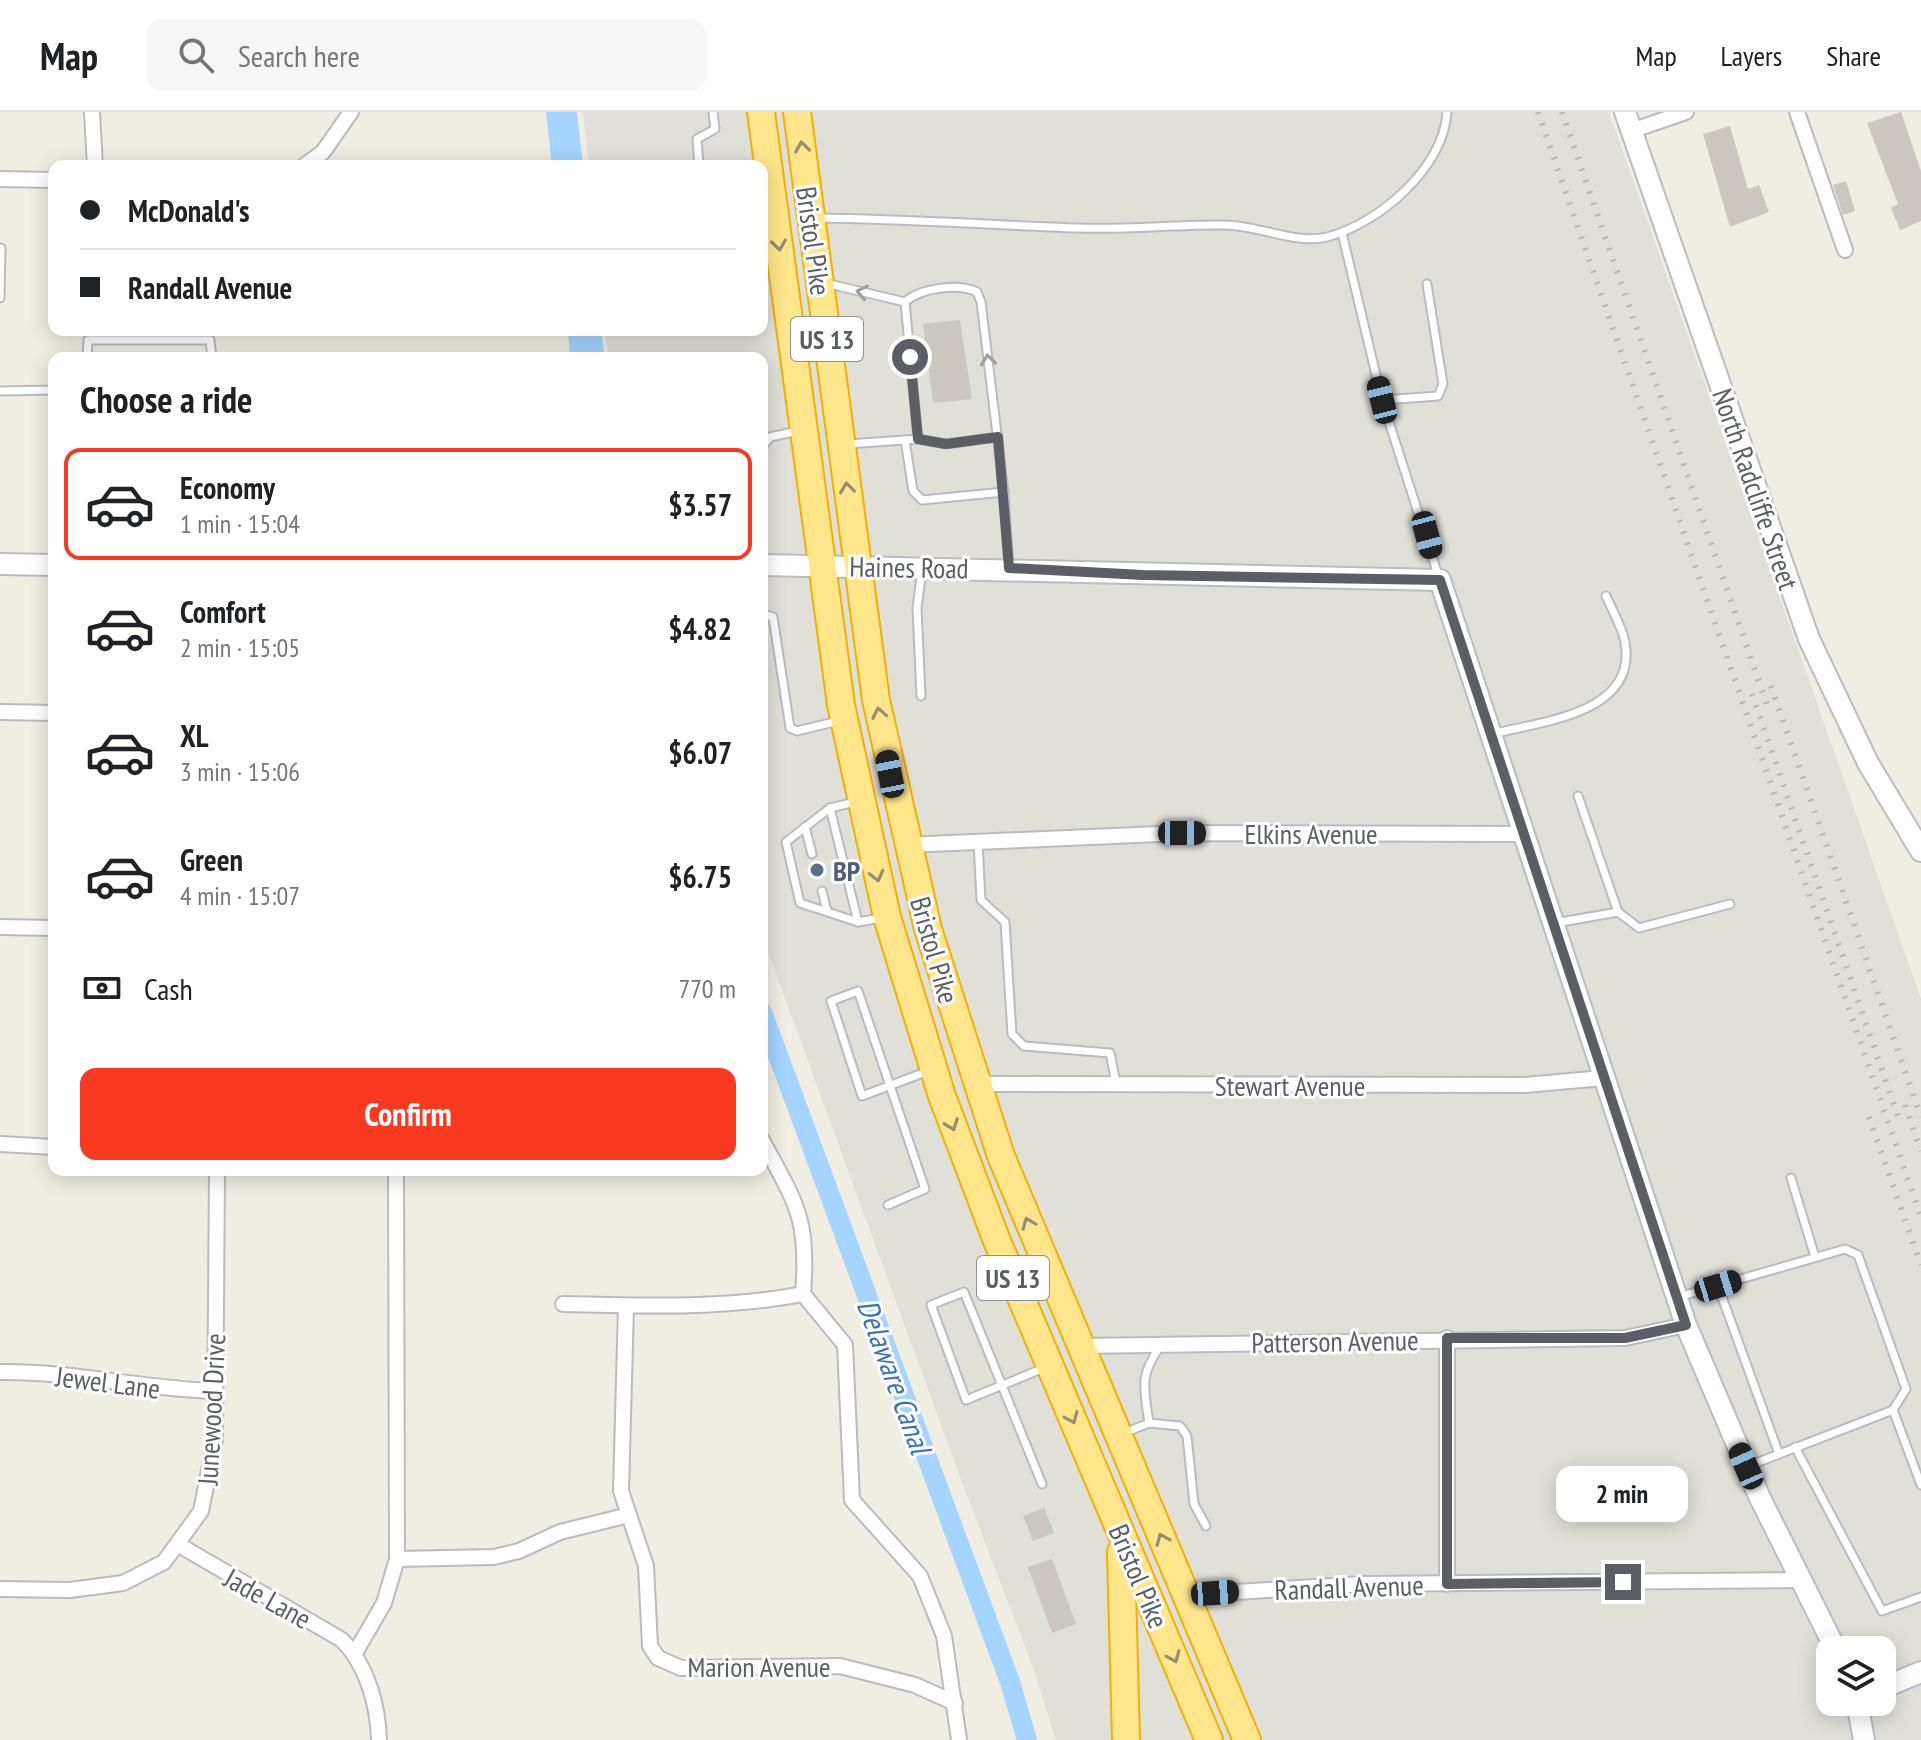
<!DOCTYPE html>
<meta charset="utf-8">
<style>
body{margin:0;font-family:"PT Sans Narrow",sans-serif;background:#f6f6f6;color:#202124;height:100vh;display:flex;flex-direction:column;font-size:30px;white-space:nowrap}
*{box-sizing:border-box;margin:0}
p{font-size:26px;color:#757577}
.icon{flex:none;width:44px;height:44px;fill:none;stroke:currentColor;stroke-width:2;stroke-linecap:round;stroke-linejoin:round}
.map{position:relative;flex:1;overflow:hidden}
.sheet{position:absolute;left:48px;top:240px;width:720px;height:824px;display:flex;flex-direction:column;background:#fff;border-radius:16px;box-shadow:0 4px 20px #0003}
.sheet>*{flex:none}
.top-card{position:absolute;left:48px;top:48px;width:720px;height:176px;border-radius:16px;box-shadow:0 4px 20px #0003;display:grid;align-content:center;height:176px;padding:0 32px;background:#fff}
.buttons{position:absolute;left:1816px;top:1524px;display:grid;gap:16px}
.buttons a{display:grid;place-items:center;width:80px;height:80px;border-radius:16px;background:#fff;box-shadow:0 4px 20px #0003;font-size:40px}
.end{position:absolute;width:36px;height:36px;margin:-18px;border:10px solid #5b5f65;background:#fff;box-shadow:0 0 0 4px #fff}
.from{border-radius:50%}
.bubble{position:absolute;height:56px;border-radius:16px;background:#fff;box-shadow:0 4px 20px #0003;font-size:26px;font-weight:700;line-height:56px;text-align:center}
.car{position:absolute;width:24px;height:48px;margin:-24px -12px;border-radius:10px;box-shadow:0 0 6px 2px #0007;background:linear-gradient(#222 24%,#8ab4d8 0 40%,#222 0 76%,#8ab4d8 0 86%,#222 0)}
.top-card b{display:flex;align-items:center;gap:28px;height:76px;font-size:30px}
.top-card b+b{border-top:2px solid #e0e0e0}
.top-card i{width:20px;height:20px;background:#202124}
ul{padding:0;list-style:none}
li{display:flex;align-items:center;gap:24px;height:112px;margin:0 16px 12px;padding:0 16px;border:4px solid transparent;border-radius:16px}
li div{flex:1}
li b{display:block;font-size:30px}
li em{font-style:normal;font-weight:700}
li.on{border-color:#f93920}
li>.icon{width:72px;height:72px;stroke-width:1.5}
h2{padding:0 32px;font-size:36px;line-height:96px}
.pay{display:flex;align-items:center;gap:20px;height:88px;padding:0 32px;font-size:30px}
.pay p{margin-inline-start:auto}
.cta{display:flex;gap:16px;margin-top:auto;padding:16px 32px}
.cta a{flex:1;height:92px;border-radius:16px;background:#f93920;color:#fff;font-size:32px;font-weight:700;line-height:92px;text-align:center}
header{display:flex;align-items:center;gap:48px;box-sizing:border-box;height:112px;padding:0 40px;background:#fff;border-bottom:2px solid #e0e0e0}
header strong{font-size:38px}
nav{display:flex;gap:44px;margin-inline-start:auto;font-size:28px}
.search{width:560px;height:72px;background:#f6f6f6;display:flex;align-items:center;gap:20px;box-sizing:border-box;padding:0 28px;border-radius:16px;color:#757577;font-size:30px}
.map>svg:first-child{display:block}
.industrial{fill:#e0dfd8;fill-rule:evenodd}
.water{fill:#a4d4ff}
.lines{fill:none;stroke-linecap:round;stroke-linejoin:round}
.canal{stroke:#a4d4ff;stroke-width:20}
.building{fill:#cbc7c0}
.lane-casing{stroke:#b8bbc1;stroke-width:11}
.street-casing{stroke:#b8bbc1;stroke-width:18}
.secondary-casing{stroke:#b9bcc3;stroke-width:24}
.highway-casing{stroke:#f3b000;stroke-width:30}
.lane{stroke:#fff;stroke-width:7}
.street{stroke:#fff;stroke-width:14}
.secondary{stroke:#fff;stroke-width:20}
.highway{stroke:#ffe68b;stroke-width:26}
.rail{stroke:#b5b6b6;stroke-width:6;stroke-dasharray:2 10;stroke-linecap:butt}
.oneway{stroke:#948e72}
.oneway2{stroke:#9d9fa3}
.route{stroke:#5b5f65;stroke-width:10}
.service-dot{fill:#5c6f8a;stroke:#fff;stroke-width:3}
.labels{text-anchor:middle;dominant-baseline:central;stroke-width:6;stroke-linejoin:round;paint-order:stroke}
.shield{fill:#fff;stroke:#8c8f93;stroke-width:2}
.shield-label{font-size:26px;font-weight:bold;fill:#5b5f65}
.street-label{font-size:28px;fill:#5b5f65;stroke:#fff}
.service-label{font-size:28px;font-weight:bold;fill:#4e5e75;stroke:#fff;text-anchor:start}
.water-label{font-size:30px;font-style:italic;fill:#3772bb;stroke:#fff}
</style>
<header>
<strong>Map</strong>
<div class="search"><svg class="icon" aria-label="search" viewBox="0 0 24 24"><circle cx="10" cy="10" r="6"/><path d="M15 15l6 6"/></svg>Search here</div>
<nav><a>Map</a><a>Layers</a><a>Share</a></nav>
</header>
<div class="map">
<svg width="1921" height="1628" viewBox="0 0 1921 1628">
<rect width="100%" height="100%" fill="#f0ede3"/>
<!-- industrial -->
<path class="industrial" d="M583 0H1609L1921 887V1628H1056L1034 1558 963 1373 762 823V246H608L605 218H762V54H589ZM1830 1538H1882V1590H1830Z"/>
<!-- water -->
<g class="water">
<path d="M546 0H577L583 54H552Z"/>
<path d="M568 218H601L605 246H570Z"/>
</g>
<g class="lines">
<!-- canal -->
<path class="canal" d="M762 900 1010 1570 1027 1628"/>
</g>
<!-- building -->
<g class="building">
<path d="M1901 0 1921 59V109L1900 118 1891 96 1898 92 1867 11Z"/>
<path d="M1730 14 1748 77 1759 73 1769 100 1730 115 1703 22Z"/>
<path d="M1846 69 1855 99 1843 103 1833 73Z"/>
<path d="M960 208 972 287 933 291 923 212Z"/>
<path d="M1044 1396 1054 1421 1033 1429 1023 1404Z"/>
<path d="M1052 1447 1076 1512 1052 1521 1028 1455Z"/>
</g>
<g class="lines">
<!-- lane casing -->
<g class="lane-casing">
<g id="lane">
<path d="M699 54 697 27 715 17 713 0"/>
<path d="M817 106C905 107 992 113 1079 116 1128 118 1177 112 1225 113 1258 113 1296 133 1327 125 1378 112 1444 56 1447 0"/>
<path d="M1342 121 1382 288 1439 466"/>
<path d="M825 171 905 190"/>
<path d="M0 186 1 136"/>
<path d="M905 190C920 176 958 171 977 180L981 190 1004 380 922 388 913 379 905 328"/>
<path d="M905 190 918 327"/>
<path d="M87 246 88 228H210L212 246"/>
<path d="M0 279 54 278"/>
<path d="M1382 288 1438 284 1443 272 1427 172"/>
<path d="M848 332 918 327 946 332 998 325"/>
<path d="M762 335 770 325 798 319"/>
<path d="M1004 380 1009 456"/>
<path d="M762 502 773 505 790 616 797 619 838 609"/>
<path d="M921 584 917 496 922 457"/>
<path d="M1493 622C1541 609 1638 602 1625 530 1622 515 1612 498 1606 484"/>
<path d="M1578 684 1618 800"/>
<path d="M855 690 830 696 858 810 881 806"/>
<path d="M830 696 786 730 800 791 858 810"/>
<path d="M805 715 812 742"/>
<path d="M978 729 981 788 1005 810 1012 922 1024 934 1110 941 1116 971"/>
<path d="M822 779 827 799"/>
<path d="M1555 811 1618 800 1639 816 1730 792"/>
<path d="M1791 1066 1815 1145"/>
<path d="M888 1093 925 1077 858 879 831 889 862 984 931 958"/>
<path d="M1718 1174 1779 1342"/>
<path d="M1678 1185 1845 1137 1858 1143 1906 1277 1893 1298"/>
<path d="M1149 1311C1144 1275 1139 1265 1160 1234"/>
<path d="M1124 1321 1149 1311 1180 1314 1187 1324 1194 1392 1206 1414"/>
<path d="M1795 1335 1882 1499 1921 1485"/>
<path d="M1748 1354 1893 1298 1921 1373"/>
<path d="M1042 1372 964 1180 931 1193 966 1288 1044 1256"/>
</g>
</g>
<!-- street casing -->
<g class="street-casing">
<g id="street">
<path d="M92 0 95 54"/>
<path d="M1797 0 1845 138"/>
<path d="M1631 19 1686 0"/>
<path d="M304 54 323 40 351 0"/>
<path d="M0 67 54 68"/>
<path d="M0 600 54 601"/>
<path d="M906 733 1182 721 1524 722"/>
<path d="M0 815 54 816"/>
<path d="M975 972 1525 973 1603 966"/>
<path d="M0 1032 54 1035"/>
<path d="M803 1182 845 1233 852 1388 920 1464 944 1524 959 1628"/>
<path d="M563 1192C642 1194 725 1197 803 1182 809 1107 797 1093 762 1028"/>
<path d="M626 1194 621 1379 646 1454 650 1534 658 1546 681 1556 840 1554 915 1573 955 1591"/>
<path d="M1447 1226V1472"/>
<path d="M1080 1234 1625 1226 1686 1213"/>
<path d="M0 1260C72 1259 143 1277 215 1279"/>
<path d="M179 1433 342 1528C367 1553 378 1593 379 1628"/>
<path d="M397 1447 494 1445 519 1439 560 1420 629 1403"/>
<path d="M0 1477 70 1478 123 1471 164 1450 201 1399 215 1328 217 1058"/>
<path d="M1186 1483 1364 1472 1800 1468"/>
<path d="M355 1541 384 1491 397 1447 396 1058"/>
</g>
</g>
<!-- secondary casing -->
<g class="secondary-casing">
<g id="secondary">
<path d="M1625 0 1809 527 1868 651 1921 739"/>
<path d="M0 452 54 453"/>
<path d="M762 453 1440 468 1686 1213 1759 1384 1836 1538"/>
<path d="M1882 1576 1921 1560"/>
<path d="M1857 1590 1864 1628"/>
</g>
</g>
<!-- highway casing -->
<g class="highway-casing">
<g id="highway">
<path d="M761 0 841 593 887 805 942 984 997 1129 1209 1628"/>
<path d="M797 0 876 588 928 817 1001 1044 1247 1628"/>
<path d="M1121 1440 1126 1628"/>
</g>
</g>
<!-- lane -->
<use href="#lane" class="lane"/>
<!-- street -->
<use href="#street" class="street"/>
<!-- secondary -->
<use href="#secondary" class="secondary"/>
<!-- highway -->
<use href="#highway" class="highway"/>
<!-- rail -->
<g class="rail">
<path d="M1538 0 1921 1105"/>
<path d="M1562 0 1767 593"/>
<path d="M1771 574 1921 1005"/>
<path d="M1752 582 1901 1013"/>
<path d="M1905 993 1921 1039"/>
<path d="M1869 1005 1921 1153"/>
</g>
</g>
<!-- one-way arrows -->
<defs><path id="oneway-chevron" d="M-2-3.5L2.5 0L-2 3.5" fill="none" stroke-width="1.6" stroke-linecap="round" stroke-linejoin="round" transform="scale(2)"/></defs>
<g class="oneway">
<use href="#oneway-chevron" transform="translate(802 35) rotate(-98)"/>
<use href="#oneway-chevron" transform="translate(779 133) rotate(82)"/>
<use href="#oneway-chevron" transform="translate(847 376) rotate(-97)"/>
<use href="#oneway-chevron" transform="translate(879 601) rotate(-101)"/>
<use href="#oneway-chevron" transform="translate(877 764) rotate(76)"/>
<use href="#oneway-chevron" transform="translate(952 1013) rotate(70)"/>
<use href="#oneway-chevron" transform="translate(1028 1111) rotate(-112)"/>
<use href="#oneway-chevron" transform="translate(1072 1306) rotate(67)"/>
<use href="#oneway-chevron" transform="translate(1162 1427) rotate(-113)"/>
<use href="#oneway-chevron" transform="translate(1174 1545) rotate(67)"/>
</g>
<g class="oneway2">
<use href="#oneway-chevron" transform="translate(862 180) rotate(-167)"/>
<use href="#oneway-chevron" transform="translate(988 248) rotate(-97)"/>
</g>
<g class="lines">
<!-- route -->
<path class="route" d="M910 245 918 327 946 332 998 325 1009 456 1143 463 1440 468 1686 1213 1625 1226H1447V1472L1623 1470"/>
</g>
<!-- markers -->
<circle class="service-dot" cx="817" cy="758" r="8"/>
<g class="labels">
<!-- shield labels -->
<g class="shield">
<rect x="791" y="205" width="72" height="44" rx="6"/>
<rect x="977" y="1144" width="72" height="44" rx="6"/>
</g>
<g class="shield-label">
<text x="827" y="227">US 13</text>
<text x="1013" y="1166">US 13</text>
</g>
<!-- street labels -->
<g class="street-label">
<text transform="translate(814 129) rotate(82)">Bristol Pike</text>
<text transform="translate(1756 377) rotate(71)">North Radcliffe Street</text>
<text transform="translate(909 455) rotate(1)">Haines Road</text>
<text x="1311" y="721">Elkins Avenue</text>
<text transform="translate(935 838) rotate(74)">Bristol Pike</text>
<text x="1290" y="973">Stewart Avenue</text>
<text transform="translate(1335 1229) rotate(-1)">Patterson Avenue</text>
<text transform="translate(108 1270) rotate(7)">Jewel Lane</text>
<text transform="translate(211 1297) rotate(-87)">Junewood Drive</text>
<text transform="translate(1139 1464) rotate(67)">Bristol Pike</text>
<text transform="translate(1349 1475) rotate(-2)">Randall Avenue</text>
<text transform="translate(268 1486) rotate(29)">Jade Lane</text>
<text x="759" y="1554">Marion Avenue</text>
</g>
<!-- service labels -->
<g class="service-label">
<text x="833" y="758">BP</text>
</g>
<!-- water labels -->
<g class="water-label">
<text transform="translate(895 1264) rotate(70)">Delaware Canal</text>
</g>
</g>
</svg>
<div class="buttons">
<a><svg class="icon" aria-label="layers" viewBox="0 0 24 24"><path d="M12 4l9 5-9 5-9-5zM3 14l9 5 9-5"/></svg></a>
</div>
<i class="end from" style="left:910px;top:245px"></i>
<i class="end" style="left:1623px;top:1470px"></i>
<div class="bubble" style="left:1556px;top:1354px;width:132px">2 min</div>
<i class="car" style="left:1382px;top:288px;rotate:346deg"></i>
<i class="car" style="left:1427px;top:423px;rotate:165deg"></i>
<i class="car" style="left:890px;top:662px;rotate:349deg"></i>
<i class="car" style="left:1182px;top:721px;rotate:90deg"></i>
<i class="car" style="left:1718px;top:1174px;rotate:73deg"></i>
<i class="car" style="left:1746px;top:1354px;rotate:336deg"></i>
<i class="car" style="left:1215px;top:1481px;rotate:86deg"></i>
<div class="top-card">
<b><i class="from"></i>McDonald's</b>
<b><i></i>Randall Avenue</b>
</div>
<section class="sheet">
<h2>Choose a ride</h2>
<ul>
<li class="on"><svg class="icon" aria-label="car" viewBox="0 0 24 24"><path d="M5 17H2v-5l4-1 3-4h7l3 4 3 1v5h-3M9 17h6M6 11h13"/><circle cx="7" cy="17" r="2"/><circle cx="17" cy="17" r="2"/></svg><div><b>Economy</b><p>1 min · 15:04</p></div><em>$3.57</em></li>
<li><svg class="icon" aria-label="car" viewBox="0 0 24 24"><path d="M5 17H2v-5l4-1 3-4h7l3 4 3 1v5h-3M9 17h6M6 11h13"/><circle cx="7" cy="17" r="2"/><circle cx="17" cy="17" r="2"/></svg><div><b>Comfort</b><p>2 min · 15:05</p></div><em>$4.82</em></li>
<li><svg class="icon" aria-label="car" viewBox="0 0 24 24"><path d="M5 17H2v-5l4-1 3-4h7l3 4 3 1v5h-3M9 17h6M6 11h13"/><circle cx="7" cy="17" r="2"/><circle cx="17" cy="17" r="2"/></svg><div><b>XL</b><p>3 min · 15:06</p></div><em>$6.07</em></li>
<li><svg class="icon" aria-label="car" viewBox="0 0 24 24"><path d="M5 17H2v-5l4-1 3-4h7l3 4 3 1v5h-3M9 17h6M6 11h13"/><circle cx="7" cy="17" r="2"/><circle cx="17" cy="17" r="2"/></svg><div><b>Green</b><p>4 min · 15:07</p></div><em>$6.75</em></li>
</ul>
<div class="pay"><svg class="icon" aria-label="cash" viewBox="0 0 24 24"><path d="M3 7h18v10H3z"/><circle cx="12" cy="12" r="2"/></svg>Cash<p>770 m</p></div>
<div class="cta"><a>Confirm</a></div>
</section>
</div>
